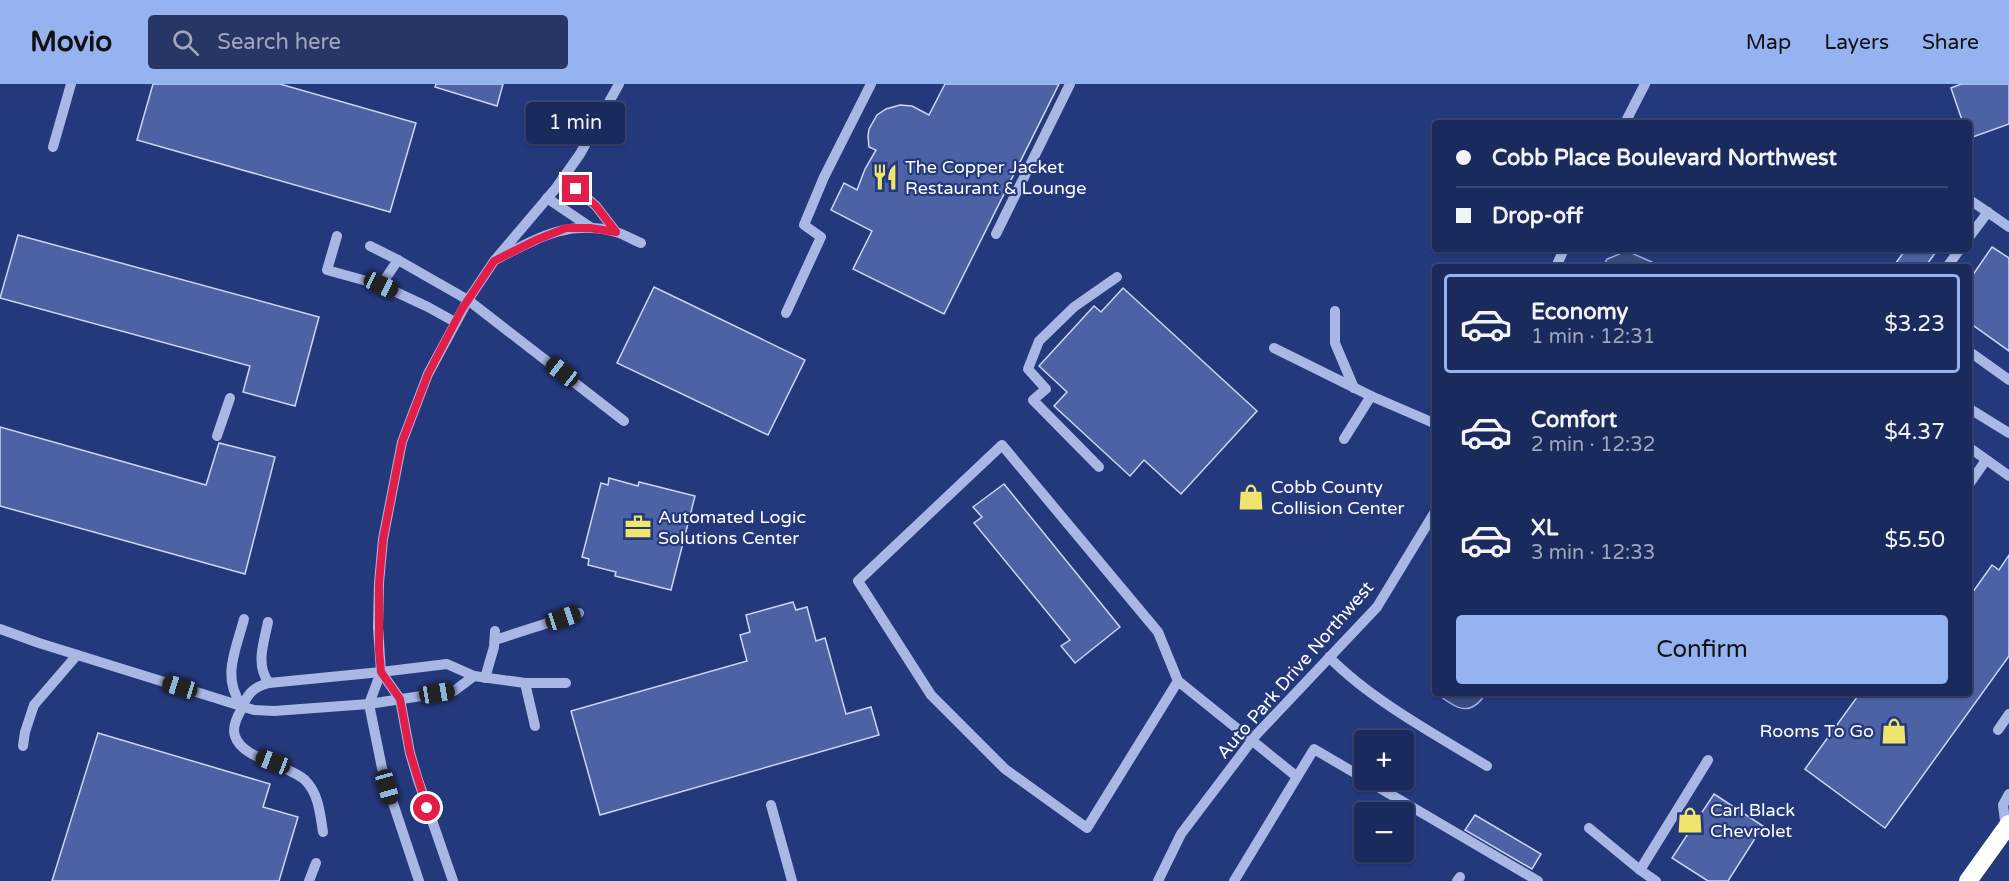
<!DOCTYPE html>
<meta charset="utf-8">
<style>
body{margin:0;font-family:"Varela Round",sans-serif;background:#283666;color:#f1f3f6;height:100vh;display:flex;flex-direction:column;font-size:22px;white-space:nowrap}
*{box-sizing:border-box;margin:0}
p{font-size:20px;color:#a0a7bc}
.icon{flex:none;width:33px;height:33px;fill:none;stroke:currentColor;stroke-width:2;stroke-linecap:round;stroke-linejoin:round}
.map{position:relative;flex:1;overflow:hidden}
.details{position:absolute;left:1432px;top:180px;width:540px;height:432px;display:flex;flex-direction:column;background:#1b2a5d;border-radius:6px;box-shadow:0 2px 4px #0004,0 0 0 2px #394672}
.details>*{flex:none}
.top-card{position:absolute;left:1432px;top:36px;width:540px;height:132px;border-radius:6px;box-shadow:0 2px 4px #0004,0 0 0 2px #394672;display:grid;align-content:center;height:132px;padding:0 24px;background:#1b2a5d}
.controls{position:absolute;left:1354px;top:646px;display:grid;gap:12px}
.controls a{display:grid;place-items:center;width:60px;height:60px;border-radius:6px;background:#1b2a5d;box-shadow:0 2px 4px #0004,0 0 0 2px #394672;font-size:30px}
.end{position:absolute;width:27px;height:27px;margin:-14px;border:8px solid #e11d48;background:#fff;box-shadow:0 0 0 3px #fff}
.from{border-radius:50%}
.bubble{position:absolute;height:42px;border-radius:6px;background:#1b2a5d;box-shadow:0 2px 4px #0004,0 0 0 2px #394672;font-size:20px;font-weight:600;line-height:42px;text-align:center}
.car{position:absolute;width:18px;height:36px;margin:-18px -9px;border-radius:8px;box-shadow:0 0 4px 2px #0007;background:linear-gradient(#222 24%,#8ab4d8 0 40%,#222 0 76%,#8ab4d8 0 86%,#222 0)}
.top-card b{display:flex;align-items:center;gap:21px;height:57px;font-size:22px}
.top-card b+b{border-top:2px solid #394672}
.top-card i{width:15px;height:15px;background:#f1f3f6}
ul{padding:10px 0 0;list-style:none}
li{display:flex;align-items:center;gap:18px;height:99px;margin:0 12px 9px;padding:0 12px;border:3px solid transparent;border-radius:6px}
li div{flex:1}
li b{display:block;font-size:22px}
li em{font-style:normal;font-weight:600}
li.current{border-color:#95b2f1}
li>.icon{width:54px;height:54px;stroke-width:1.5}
.button{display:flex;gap:12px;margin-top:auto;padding:12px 24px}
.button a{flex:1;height:69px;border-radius:6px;background:#95b2f1;color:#111;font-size:24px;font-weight:600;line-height:69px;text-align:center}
header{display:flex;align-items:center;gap:36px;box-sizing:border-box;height:84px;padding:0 30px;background:#95b2f1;color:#111}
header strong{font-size:28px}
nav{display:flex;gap:33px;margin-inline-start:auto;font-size:21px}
.search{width:420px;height:54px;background:#283666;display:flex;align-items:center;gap:15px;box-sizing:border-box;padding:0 21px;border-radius:6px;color:#a0a7bc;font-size:22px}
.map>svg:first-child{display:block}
.water{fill:#3b4a7d;stroke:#9dafe6;stroke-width:1.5}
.building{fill:#4d61a5;stroke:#ccd5f4;stroke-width:1.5}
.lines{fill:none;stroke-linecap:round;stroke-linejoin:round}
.minor{stroke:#a9b7e5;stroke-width:10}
.highway{stroke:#fff;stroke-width:18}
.route{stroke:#e11d48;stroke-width:8}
.labels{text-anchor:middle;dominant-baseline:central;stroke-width:4.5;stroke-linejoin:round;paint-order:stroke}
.poi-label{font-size:18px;fill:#fff;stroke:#24387c;text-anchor:start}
.street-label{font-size:18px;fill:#fff;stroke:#24387c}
</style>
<header>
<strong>Movio</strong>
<div class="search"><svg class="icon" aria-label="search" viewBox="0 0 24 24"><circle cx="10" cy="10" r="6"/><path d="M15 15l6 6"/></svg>Search here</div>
<nav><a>Map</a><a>Layers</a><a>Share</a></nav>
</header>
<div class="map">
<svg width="2009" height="797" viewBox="0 0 2009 797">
<rect width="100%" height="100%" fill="#24387c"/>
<!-- water -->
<g class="water">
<path d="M1627 167 1663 183H1603L1607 175Z"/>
<path d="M1436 609H1486C1470 635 1455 624 1436 609Z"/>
</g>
<!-- building -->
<g class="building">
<path d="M153 0H280L416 39 390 128 137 56Z"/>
<path d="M436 0H503L497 22 435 3Z"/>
<path d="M945 0H1059L944 230 853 185 872 147 831 126 844 99 857 106 865 85 876 66 869 63 868 52 869 45 877 31 886 25 900 21 912 22 929 31Z"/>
<path d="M1961 0H2009V40L1970 54V39H1963L1951 4Z"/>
<path d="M18 151 319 233 295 322 243 308 250 282 0 214Z"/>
<path d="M1992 163 2009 174V267L1970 239V195Z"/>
<path d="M1906 165H1938L1925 183H1893Z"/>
<path d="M654 203 805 276 768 351 617 279Z"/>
<path d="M1123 204 1257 327 1181 410 1144 376 1130 392 1054 322 1067 308 1039 282 1094 222 1101 228Z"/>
<path d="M0 343 206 401 219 359 275 373 245 490 0 422Z"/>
<path d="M609 394 638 402 639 398 695 412 671 506 615 492 616 488 588 481 589 475 582 473 601 399 608 401Z"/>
<path d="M1004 400 1120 543 1075 579 1061 562 1070 556 974 439 982 433 973 423Z"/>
<path d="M2009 471V572L1885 744 1805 685 1860 609H1970V512L1992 481 1999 486Z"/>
<path d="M793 518 796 526 807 523 816 557 825 554 846 630 871 623 879 651 600 731 571 627 747 577 740 551 750 548 746 531Z"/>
<path d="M98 649 270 700 263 723 298 733 279 797H52Z"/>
<path d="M1714 710 1763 742 1728 797H1708L1672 774Z"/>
<path d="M1475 731 1541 770 1532 785 1465 746Z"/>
</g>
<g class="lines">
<!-- minor -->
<g class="minor">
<path d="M1625 39 1645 0"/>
<path d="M53 63 71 0"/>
<path d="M563 93 596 122 616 148"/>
<path d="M547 114 590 143"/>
<path d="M1970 116 2009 143"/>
<path d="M996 150 1070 0"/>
<path d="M337 152 327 186 381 201 428 223 455 238"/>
<path d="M1970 152 1988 128"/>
<path d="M370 162 398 176 468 216 624 337"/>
<path d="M497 175C538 154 568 135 616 148 624 150 633 156 641 159"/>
<path d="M1556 183 1564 165"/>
<path d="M1947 183 1960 165"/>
<path d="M381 201 398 176"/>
<path d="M1335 227V259L1354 304"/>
<path d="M786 229 821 153 804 141 824 93 871 0"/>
<path d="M1274 264 1371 312 1436 340"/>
<path d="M1970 268 2009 296"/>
<path d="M1970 325 2009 349"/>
<path d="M217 352 230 314"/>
<path d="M1344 355 1371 312"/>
<path d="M1970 364 2009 392"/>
<path d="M1099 383 1033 316 1046 305 1028 285 1039 257 1074 223 1117 193"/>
<path d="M1970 399 1986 376"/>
<path d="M268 538C264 558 255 581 269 599"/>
<path d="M0 545 39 559 254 626 274 627 369 620 454 607 474 592"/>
<path d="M495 556 579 529"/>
<path d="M1329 573C1371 616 1436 651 1487 682"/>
<path d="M381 588 400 615 410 669 418 696 453 797"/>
<path d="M485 594 494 563 495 547"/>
<path d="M1178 597 1158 548 1002 361 858 497 931 611 1005 685 1087 744 1178 597 1296 692"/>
<path d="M525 599 535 642"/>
<path d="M242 622C221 593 236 566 244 535"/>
<path d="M1998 646 2009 630"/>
<path d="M23 662 25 648 34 621 77 571"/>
<path d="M1366 696 1538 797"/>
<path d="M771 721 792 797"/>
<path d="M1589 744 1640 786 1656 797"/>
<path d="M2006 745 2003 721 2009 710"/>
<path d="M323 748C320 730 319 710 305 696 287 680 242 675 235 652 232 644 237 633 241 626 247 610 253 603 269 599L381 588 447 580 474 592 525 599H566"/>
<path d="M1640 786 1708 676"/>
<path d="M309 797 316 779"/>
<path d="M419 797 383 689 369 620 381 588 378 543 379 499 383 455 402 358 428 290 468 216 494 177 556 104 580 70 619 0"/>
<path d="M1158 797 1181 750 1256 651 1377 523 1436 426"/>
<path d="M1234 797 1314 665 1365 695"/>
<path d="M1457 797 1460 793"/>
</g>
<!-- highway -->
<path class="highway" d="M1968 797 2009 740"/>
</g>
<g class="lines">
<!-- route -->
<path class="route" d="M427 724 410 669 400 615 381 588 379 566V499L383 455 402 358 428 290 462 225 494 177 536 156 566 144H590L616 148 596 122 576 105"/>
</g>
<!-- icons -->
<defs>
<g id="restaurant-bare" transform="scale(2.07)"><path d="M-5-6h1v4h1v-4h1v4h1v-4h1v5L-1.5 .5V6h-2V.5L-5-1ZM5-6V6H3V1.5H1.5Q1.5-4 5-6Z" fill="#efe56d" stroke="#24387c" stroke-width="2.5" paint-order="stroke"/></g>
<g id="shop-bare" transform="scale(2.07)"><path d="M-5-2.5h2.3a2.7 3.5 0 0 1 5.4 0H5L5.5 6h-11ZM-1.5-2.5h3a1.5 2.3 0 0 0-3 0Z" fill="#efe56d" stroke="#24387c" stroke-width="2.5" paint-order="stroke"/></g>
<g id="office-bare" transform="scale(2.07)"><path d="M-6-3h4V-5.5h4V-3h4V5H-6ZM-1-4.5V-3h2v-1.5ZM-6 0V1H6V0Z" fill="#efe56d" stroke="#24387c" stroke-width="2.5" paint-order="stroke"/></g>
</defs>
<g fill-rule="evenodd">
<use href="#restaurant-bare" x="885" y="93"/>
<use href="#shop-bare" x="1251" y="413"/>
<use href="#office-bare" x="638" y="443"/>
<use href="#shop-bare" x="1894" y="647"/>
<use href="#shop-bare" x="1690" y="736"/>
</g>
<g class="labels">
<!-- poi labels -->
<g class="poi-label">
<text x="905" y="83">The Copper Jacket<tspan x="905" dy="21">Restaurant &amp; Lounge</tspan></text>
<text x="1271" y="403">Cobb County<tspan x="1271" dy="21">Collision Center</tspan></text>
<text x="658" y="433">Automated Logic<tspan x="658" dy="21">Solutions Center</tspan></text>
<text x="1874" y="647" text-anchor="end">Rooms To Go</text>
<text x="1710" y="726">Carl Black<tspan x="1710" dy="21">Chevrolet</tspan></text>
</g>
<!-- street labels -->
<g class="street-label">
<text transform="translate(1295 586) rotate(-49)">Auto Park Drive Northwest</text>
</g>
</g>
</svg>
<div class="controls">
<a>+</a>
<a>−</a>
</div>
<i class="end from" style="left:427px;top:724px"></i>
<i class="end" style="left:576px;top:105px"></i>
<div class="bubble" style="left:526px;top:18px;width:99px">1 min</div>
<i class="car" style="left:381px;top:201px;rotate:115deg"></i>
<i class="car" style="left:562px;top:288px;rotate:308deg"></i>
<i class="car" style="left:563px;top:534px;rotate:72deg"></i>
<i class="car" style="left:180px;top:603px;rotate:287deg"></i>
<i class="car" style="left:437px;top:609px;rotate:81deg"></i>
<i class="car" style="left:273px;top:678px;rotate:291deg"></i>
<i class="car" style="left:387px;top:703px;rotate:164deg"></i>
<div class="top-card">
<b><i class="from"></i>Cobb Place Boulevard Northwest</b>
<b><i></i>Drop-off</b>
</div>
<section class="details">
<ul>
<li class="current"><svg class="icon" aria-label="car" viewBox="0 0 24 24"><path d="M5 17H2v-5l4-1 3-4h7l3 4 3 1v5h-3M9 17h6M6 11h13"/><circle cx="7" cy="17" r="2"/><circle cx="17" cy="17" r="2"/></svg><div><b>Economy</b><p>1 min · 12:31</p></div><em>$3.23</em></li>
<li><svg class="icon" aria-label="car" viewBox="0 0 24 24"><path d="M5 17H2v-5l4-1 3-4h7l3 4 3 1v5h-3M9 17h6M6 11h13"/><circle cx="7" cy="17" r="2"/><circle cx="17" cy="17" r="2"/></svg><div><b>Comfort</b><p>2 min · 12:32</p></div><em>$4.37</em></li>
<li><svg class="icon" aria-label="car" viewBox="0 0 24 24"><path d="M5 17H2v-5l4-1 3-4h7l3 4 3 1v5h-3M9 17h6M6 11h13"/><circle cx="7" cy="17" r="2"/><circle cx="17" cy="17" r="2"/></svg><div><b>XL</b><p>3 min · 12:33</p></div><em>$5.50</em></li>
</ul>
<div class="button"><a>Confirm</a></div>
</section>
</div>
